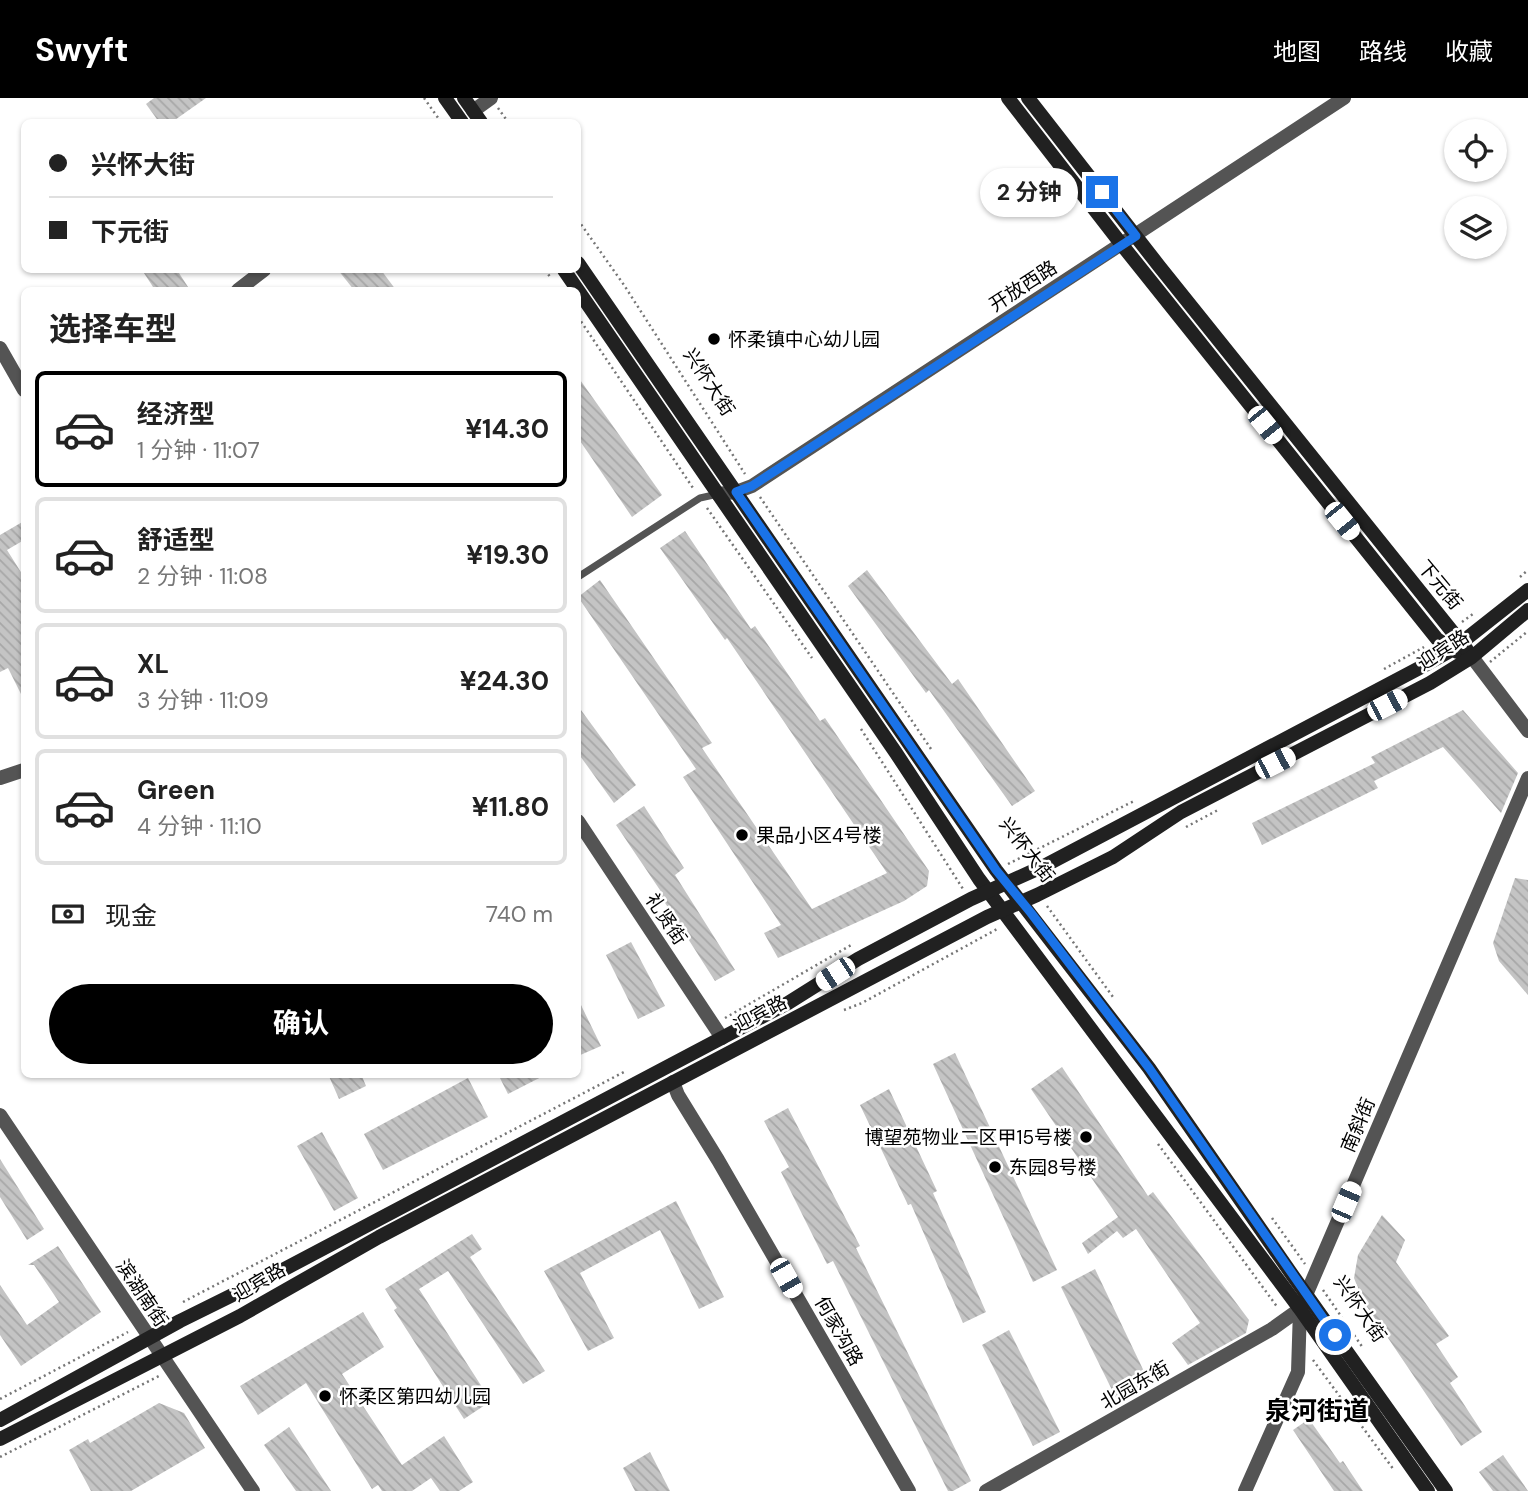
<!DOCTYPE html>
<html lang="zh">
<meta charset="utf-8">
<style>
body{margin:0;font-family:"DM Sans","Noto Sans SC",sans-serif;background:#f6f6f6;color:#222;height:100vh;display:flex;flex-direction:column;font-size:26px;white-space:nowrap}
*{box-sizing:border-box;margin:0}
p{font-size:23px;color:#767676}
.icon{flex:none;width:38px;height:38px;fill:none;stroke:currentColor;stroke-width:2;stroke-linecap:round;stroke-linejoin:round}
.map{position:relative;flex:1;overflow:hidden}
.side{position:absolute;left:21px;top:189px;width:560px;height:791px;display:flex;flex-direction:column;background:#fff;border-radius:10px;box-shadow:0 2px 5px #0004}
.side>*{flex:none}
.top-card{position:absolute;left:21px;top:21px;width:560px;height:154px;border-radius:10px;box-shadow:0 2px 5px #0004;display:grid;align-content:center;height:154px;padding:0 28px;background:#fff}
.fabs{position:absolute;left:1444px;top:21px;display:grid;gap:14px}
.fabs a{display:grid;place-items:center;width:63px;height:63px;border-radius:50%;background:#fff;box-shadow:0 2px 5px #0004;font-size:35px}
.end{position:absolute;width:32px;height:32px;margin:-16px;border:9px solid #1a73e8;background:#fff;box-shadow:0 0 0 4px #fff}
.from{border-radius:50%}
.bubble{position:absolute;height:49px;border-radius:24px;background:#fff;box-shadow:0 2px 5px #0004;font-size:23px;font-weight:700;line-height:49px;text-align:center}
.car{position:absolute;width:21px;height:42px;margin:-21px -10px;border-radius:9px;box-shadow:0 0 5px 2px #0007;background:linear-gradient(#fff 24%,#345 0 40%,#fff 0 76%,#345 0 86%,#fff 0)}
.top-card b{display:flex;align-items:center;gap:24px;height:66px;font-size:26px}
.top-card b+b{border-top:2px solid #e0e0e0}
.top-card i{width:18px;height:18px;background:#222}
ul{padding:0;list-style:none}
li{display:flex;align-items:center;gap:21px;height:116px;margin:0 14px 10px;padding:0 14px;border:4px solid #e0e0e0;border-radius:10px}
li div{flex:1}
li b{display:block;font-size:26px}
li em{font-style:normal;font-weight:700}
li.selected{border-color:#000}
li>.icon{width:63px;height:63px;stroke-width:1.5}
h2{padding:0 28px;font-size:32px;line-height:84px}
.pay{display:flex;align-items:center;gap:18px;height:77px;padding:0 28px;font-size:26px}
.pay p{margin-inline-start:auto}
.action{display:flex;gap:14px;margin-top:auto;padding:14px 28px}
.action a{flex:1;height:80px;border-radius:42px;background:#000;color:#fff;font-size:28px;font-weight:700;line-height:80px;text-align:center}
header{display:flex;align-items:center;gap:42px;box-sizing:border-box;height:98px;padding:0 35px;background:#000;color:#fff}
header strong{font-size:33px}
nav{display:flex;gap:38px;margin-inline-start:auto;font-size:24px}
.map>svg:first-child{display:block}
.building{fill:url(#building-back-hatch)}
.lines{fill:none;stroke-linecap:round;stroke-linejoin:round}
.path{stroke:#767676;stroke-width:2.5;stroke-dasharray:2 3.5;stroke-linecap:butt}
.service{stroke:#545454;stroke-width:7}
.minor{stroke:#545454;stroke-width:14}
.tertiary{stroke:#545454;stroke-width:14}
.secondary{stroke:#212121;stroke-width:14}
.route{stroke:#1a73e8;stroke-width:9}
.poi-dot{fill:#000;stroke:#fff;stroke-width:2.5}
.labels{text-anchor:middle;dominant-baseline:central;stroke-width:5;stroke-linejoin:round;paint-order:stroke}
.street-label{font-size:19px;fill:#000;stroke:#fff}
.poi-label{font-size:19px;fill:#000;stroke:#fff;text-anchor:start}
.district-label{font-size:26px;font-weight:bold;fill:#000;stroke:#fff}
</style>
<header>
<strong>Swyft</strong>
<nav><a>地图</a><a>路线</a><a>收藏</a></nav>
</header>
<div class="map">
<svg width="1528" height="1393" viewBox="0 0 1528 1393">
<defs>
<pattern id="building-back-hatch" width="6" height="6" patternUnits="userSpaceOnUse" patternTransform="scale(1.75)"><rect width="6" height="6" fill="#c4c4c4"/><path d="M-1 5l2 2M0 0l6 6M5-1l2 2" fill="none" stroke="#a7a7a7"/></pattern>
</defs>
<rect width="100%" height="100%" fill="#fff"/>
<!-- building -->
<g class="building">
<path d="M154 0H206L172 24H159L146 6Z"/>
<path d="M142 172H177L190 192H155Z"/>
<path d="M338 172H381L396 192H354Z"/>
<path d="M578 279 662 397 632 419 578 340Z"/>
<path d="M24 423V442L7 452 24 479V602L8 570 0 574V437Z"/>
<path d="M685 433 751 531 755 528 820 623 825 620 929 773 927 788 904 803 778 860 764 835 781 827 683 679 696 671 578 499 600 482 712 645 702 650 812 811 887 775 727 540 725 542 660 450Z"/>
<path d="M867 472 952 586 958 581 1035 693 1012 708 929 592 926 595 848 488Z"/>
<path d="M578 608 636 687 614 705 578 655Z"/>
<path d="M1463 612 1518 675 1501 715 1443 649 1374 683 1378 690 1262 747 1252 725 1375 665 1371 659Z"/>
<path d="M644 708 684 770 675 777 735 872 715 883 660 797 662 795 616 727Z"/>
<path d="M1515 780 1528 782V897L1499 863 1493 845Z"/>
<path d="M631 844 665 908 638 921 606 857Z"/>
<path d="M578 901 601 948 578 958Z"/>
<path d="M955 955 1057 1172 1033 1184 933 966Z"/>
<path d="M1062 969 1148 1098 1153 1094 1249 1222 1246 1235 1188 1267 1172 1245 1200 1225 1136 1131 1123 1140 1117 1133 1088 1156 1082 1145 1118 1119 1031 991Z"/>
<path d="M328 976H361L366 988 339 1001Z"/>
<path d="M498 976H547L508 996Z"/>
<path d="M468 980 488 1019 383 1072 364 1036Z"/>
<path d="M889 991 937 1093 933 1095 986 1214 963 1225 911 1106 908 1107 860 1007Z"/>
<path d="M788 1010 860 1148 856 1150 971 1383 953 1393H948L833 1163 827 1166 781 1074 789 1069 764 1023Z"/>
<path d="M322 1034 358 1100 334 1113 297 1048Z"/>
<path d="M0 1061 44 1131 27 1142 0 1099Z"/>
<path d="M676 1103 724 1199 699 1211 660 1132 580 1175 614 1240 588 1253 544 1173Z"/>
<path d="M1382 1117 1405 1142 1396 1164 1449 1238 1436 1246 1458 1279 1450 1285 1482 1334 1461 1348 1363 1203 1354 1180 1358 1157Z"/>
<path d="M472 1136 482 1151 470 1159 545 1273 523 1286 448 1173 419 1191 491 1303 464 1321 394 1212 397 1210 385 1191Z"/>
<path d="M58 1148 101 1214 21 1268 0 1237V1187L27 1227 59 1204 34 1167H28Z"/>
<path d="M1095 1171 1150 1286 1118 1304 1061 1189Z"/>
<path d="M363 1214 384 1249 342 1276 402 1367 444 1338 473 1384 459 1393H440L431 1380 412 1393H382L378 1387 372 1391 306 1285 258 1317 240 1288Z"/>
<path d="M1009 1232 1060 1334 1033 1348 982 1247Z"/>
<path d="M159 1305 184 1315 205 1350 131 1393H91L69 1352 88 1341 90 1345Z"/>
<path d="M1309 1321 1340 1365 1343 1363 1363 1393H1334L1293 1332Z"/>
<path d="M289 1329 331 1393H296L264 1347Z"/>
<path d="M650 1354 670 1393H635L623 1370Z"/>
<path d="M1503 1357 1528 1393H1493L1479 1374Z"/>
</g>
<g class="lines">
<!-- path -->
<g class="path">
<path d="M424 0 441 24"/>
<path d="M498 10 508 24"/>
<path d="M578 122 624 187 745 376"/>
<path d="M545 172 551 180"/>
<path d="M578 219 693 390"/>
<path d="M760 399 931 651"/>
<path d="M707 410 812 560"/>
<path d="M1520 479 1528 472"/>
<path d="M1462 524 1473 516"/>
<path d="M1490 564 1528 533"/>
<path d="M1384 571 1424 549"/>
<path d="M861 631 963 791"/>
<path d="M1186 729 1218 712"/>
<path d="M1008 766 1134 703"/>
<path d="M1047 808 1113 899"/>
<path d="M844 912 862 905 999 830"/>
<path d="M725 920 853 846"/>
<path d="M1158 1046 1278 1210"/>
<path d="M1272 1120 1305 1166"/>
<path d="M1323 1192 1363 1250"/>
<path d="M183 1204 624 974"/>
<path d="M1313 1262 1394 1372"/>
<path d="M0 1301 128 1234"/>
<path d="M0 1359 159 1278"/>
</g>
<!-- service -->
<path class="service" d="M578 479 700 400 718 396"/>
<!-- minor -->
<g class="minor">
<path d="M238 192 264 172"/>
<path d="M0 250 24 292"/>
<path d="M0 680 24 672"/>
<path d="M578 723 722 940"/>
<path d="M673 984 678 997 718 1062 909 1393"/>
<path d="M986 1393 1272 1231 1300 1211"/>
<path d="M1245 1393 1298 1274 1300 1211 1528 680"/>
</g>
<!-- tertiary -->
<g class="tertiary">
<path d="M473 13 491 0"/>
<path d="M718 396 736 394 752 388 1344 0"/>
<path d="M1472 559 1528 633"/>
<path d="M0 1017 253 1393"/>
</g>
<!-- secondary -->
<g class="secondary">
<path d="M445 0 462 24"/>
<path d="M464 0 481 24"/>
<path d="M1008 0 1122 147 1437 541 1457 554"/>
<path d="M1028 0 1159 168 1467 552"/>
<path d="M578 165 996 772 1149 970 1293 1178 1446 1393"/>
<path d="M564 172 896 655 979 781 1300 1211 1428 1393"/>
<path d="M0 1322 180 1223 277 1175 788 905 858 861 971 801 1044 768 1427 566 1452 552 1528 492"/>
<path d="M0 1341 240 1218 379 1139 987 819 1037 797 1113 759 1181 714 1430 585 1472 559 1528 512"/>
</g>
</g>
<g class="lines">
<!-- route -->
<path class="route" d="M1102 94 1136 138 752 388 736 394 996 772 1031 815 1149 970 1335 1237"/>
</g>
<!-- markers -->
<g class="poi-dot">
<circle cx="714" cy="241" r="7"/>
<circle cx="742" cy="737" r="7"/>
<circle cx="1086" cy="1039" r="7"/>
<circle cx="995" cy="1069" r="7"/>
<circle cx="325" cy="1298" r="7"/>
</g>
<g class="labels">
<!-- street labels -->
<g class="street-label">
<text transform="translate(1023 188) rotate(-33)">开放西路</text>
<text transform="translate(709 284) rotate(57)">兴怀大街</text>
<text transform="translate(1440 487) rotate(50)">下元街</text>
<text transform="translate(1443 552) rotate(-33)">迎宾路</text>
<text transform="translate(1027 752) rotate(52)">兴怀大街</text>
<text transform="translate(666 821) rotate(56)">礼贤街</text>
<text transform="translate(760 916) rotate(-28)">迎宾路</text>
<text transform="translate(1358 1027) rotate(-67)">南斜街</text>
<text transform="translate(259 1184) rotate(-30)">迎宾路</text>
<text transform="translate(142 1195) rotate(56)">滨湖南街</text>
<text transform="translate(1360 1211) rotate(55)">兴怀大街</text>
<text transform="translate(839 1233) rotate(60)">何家沟路</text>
<text transform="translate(1135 1287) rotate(-30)">北园东街</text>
</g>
<!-- poi labels -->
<g class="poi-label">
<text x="728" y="241">怀柔镇中心幼儿园</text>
<text x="756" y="737">果品小区4号楼</text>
<text x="1072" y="1039" text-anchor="end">博望苑物业二区甲15号楼</text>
<text x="1009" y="1069">东园8号楼</text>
<text x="339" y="1298">怀柔区第四幼儿园</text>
</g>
<!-- district labels -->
<g class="district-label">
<text x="1317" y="1313">泉河街道</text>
</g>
</g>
</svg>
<div class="fabs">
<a><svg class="icon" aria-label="locate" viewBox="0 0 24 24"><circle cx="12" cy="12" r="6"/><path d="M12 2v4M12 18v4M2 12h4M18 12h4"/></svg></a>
<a><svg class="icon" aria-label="layers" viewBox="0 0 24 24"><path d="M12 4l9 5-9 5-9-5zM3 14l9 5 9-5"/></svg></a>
</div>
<i class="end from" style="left:1335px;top:1237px"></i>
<i class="end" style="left:1102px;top:94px"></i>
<div class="bubble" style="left:980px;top:70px;width:98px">2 分钟</div>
<i class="car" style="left:1265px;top:327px;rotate:141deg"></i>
<i class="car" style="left:1342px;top:423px;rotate:141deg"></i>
<i class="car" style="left:1387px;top:607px;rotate:63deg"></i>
<i class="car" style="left:1275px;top:665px;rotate:63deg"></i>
<i class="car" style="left:835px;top:876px;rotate:237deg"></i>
<i class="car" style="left:1346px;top:1104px;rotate:23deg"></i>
<i class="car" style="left:786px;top:1180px;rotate:150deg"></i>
<div class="top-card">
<b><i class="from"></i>兴怀大街</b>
<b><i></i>下元街</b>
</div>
<section class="side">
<h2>选择车型</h2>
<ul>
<li class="selected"><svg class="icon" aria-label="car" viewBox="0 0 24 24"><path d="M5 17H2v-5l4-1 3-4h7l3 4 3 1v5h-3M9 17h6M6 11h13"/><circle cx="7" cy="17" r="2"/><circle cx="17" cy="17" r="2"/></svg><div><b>经济型</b><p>1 分钟 · 11:07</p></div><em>¥14.30</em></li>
<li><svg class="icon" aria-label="car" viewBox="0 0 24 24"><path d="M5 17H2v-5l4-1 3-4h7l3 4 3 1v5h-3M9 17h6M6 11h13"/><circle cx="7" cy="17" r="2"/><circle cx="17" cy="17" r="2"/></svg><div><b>舒适型</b><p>2 分钟 · 11:08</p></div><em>¥19.30</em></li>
<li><svg class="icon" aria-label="car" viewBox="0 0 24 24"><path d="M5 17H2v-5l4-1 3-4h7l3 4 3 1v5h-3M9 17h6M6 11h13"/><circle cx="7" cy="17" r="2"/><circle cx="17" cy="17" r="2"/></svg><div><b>XL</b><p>3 分钟 · 11:09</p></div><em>¥24.30</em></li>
<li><svg class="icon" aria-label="car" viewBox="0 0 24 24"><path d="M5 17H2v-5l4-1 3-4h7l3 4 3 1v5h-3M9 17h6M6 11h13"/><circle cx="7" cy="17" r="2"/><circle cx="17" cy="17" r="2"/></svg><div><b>Green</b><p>4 分钟 · 11:10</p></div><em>¥11.80</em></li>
</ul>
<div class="pay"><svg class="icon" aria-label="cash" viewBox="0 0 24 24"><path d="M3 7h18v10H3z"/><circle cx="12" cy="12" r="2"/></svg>现金<p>740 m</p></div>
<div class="action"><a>确认</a></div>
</section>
</div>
